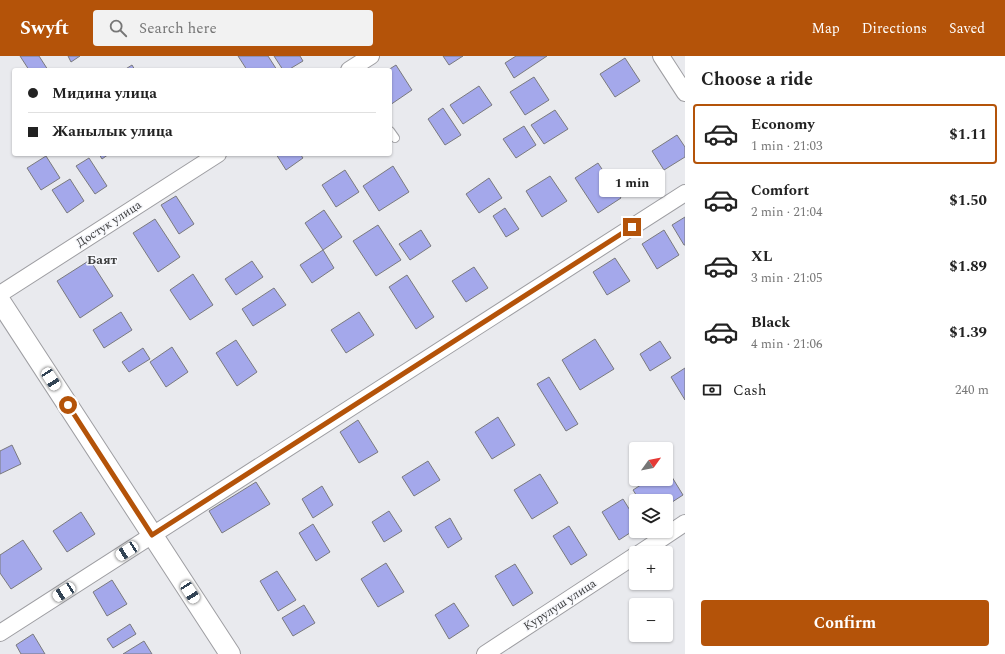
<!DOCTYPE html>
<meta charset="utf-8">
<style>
body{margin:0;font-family:Spectral,serif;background:#f2f2f2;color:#222;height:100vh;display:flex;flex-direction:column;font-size:15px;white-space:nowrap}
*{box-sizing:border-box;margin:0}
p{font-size:13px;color:#767676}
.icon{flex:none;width:22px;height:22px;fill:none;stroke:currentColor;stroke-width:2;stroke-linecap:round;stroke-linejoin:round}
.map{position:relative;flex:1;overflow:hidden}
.drawer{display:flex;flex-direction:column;background:#fff;width:320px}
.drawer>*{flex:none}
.guide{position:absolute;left:12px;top:12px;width:380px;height:88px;border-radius:4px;box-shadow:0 1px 3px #0004;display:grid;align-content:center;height:88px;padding:0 16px;background:#fff}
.needle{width:26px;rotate:57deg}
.buttons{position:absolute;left:629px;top:386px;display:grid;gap:8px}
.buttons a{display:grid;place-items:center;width:44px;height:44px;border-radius:4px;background:#fff;box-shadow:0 1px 3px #0004;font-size:20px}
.end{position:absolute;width:18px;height:18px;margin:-9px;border:5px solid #b45309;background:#fff;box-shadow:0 0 0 2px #fff}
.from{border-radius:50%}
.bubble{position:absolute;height:28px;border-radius:4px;background:#fff;box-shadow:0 1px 3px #0004;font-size:13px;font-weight:700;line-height:28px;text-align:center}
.car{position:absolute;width:12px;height:24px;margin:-12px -6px;border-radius:5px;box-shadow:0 0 3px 1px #0007;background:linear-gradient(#fff 24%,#345 0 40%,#fff 0 76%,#345 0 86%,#fff 0)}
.guide b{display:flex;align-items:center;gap:14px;height:38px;font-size:15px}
.guide b+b{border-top:1px solid #e0e0e0}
.guide i{width:10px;height:10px;background:#222}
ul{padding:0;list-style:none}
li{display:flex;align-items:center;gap:12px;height:60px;margin:0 8px 6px;padding:0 8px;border:2px solid transparent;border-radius:4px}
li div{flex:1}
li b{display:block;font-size:15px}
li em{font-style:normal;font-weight:700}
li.selected{border-color:#b45309}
li>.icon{width:36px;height:36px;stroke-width:1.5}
h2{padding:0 16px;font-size:18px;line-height:48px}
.pay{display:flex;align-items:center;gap:10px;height:44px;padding:0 16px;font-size:15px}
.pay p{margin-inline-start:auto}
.cta{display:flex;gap:8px;margin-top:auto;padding:8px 16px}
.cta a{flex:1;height:46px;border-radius:4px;background:#b45309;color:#fff;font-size:16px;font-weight:700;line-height:46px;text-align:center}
header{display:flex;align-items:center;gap:24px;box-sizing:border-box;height:56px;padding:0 20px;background:#b45309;color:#fff}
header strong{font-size:19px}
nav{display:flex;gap:22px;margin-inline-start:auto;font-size:14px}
.search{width:280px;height:36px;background:#f2f2f2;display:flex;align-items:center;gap:10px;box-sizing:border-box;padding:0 14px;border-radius:4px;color:#767676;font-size:15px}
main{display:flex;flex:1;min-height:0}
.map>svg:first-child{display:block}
.building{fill:#a4a8eb;stroke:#7a7a7e}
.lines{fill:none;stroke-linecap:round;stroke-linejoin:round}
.service-casing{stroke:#9e9ea2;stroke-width:10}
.minor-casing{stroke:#9e9ea2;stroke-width:18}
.tertiary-casing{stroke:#9e9ea2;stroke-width:22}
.service{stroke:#fff;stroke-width:8}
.minor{stroke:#fff;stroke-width:16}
.tertiary{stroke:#fff;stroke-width:20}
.route{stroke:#b45309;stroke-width:5}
.labels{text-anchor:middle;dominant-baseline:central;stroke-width:3;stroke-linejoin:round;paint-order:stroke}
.street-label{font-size:12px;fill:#3c3d3e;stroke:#f6f7fb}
.neighbourhood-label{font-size:13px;font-weight:bold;fill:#3c3d3e;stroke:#f6f7fb}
</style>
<header>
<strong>Swyft</strong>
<div class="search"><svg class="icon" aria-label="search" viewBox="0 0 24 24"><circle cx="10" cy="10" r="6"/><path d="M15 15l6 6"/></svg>Search here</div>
<nav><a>Map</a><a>Directions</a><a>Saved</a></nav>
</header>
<main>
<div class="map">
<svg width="685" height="598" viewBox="0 0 685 598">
<rect width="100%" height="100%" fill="#e9eaee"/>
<!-- building -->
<g class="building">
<path d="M20 0H39L48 14H29Z"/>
<path d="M68 0H80L71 6Z"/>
<path d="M238 0H268L277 14H247Z"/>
<path d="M274 0H300L303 5 288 14H283Z"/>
<path d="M443 0H463L449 9Z"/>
<path d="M516 0H547L514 22 505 7Z"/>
<path d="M625 2 640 25 615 41 600 18Z"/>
<path d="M132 9 135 14H124Z"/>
<path d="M396 9 412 34 390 49V14H388Z"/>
<path d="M534 21 549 44 525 59 510 36Z"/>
<path d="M479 30 492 49 463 68 450 49Z"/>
<path d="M443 52 461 79 445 89 428 63Z"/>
<path d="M555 54 568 73 544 88 531 69Z"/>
<path d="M524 70 536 89 516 102 503 83Z"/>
<path d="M677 79 685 91V101L664 114 652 95Z"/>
<path d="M99 98H109L102 103Z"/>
<path d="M276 98H300L303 102 286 114Z"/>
<path d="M46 100 60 122 41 134 27 112Z"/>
<path d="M89 102 107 130 95 138 76 110Z"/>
<path d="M598 107 621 142 598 157 575 122Z"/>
<path d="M393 110 409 136 379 155 363 130Z"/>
<path d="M345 114 359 136 336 151 322 129Z"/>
<path d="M550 120 567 145 542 161 526 135Z"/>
<path d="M489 122 502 142 479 157 466 138Z"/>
<path d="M70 123 84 145 67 157 52 134Z"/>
<path d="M176 140 194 168 179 178 161 149Z"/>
<path d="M505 152 519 173 506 181 493 160Z"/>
<path d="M324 154 342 181 323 194 305 167Z"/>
<path d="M685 161V189H684L672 169Z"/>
<path d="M155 163 180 201 158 216 133 177Z"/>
<path d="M378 169 401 204 376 220 353 185Z"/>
<path d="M421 174 431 190 410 204 399 188Z"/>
<path d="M664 174 679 199 657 213 642 188Z"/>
<path d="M323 194 334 212 312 227 300 209Z"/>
<path d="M615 202 630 225 607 239 593 216Z"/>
<path d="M90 204 113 240 80 262 57 225Z"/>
<path d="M252 205 263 221 236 239 225 223Z"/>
<path d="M474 211 488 232 466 246 452 225Z"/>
<path d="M193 218 213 249 190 264 170 234Z"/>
<path d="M407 219 434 261 416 273 389 231Z"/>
<path d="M274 232 286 249 253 270 242 253Z"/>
<path d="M121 256 132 274 104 292 93 274Z"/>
<path d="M359 256 374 279 346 297 331 274Z"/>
<path d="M595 283 614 313 580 334 562 304Z"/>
<path d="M236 284 257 316 237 330 216 297Z"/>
<path d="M660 285 671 302 650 315 640 298Z"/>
<path d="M172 291 188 316 166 331 150 306Z"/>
<path d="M143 292 150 303 129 316 122 306Z"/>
<path d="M685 312V344L671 321Z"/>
<path d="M549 321 578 368 566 375 537 328Z"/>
<path d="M498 361 515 389 492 403 475 376Z"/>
<path d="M358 364 378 396 359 407 340 376Z"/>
<path d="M12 389 21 408 0 418V395Z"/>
<path d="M428 405 440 424 414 440 402 421Z"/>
<path d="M666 413H667L683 439 666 450V445H640L633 434 650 423H666Z"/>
<path d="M540 418 558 447 532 463 514 434Z"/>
<path d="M256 426 270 448 222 477 209 455Z"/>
<path d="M322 430 333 449 313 462 302 443Z"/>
<path d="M623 443 636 464V473L619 484 602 456Z"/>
<path d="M389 455 402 475 384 486 372 466Z"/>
<path d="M81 456 95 478 67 496 53 475Z"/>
<path d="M450 462 462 483 448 492 435 471Z"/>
<path d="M313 468 330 496 316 505 299 477Z"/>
<path d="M569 470 587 499 571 509 553 480Z"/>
<path d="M23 484 42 513 11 533 0 517V499Z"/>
<path d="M386 507 404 536 378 551 361 523Z"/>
<path d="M515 508 533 537 513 550 495 520Z"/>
<path d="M277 515 296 544 278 555 260 525Z"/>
<path d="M112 524 127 548 107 560 93 536Z"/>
<path d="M454 547 469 570 449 583 435 559Z"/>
<path d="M304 549 315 567 293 580 282 562Z"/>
<path d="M130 568 136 578 113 592 107 583Z"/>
<path d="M33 578 45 598H21L16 589Z"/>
<path d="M144 585 152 598H123Z"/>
</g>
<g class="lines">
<!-- service casing -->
<g class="service-casing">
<path id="service" d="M390 75 395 82"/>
</g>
<!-- minor casing -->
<g class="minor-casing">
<g id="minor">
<path d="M661 0 685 37"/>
<path d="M349 14 371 0"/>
<path d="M0 238 218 98"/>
<path d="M640 497 685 467"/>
<path d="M0 577 685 137"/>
<path d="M485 598 636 499"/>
</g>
</g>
<!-- tertiary casing -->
<g class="tertiary-casing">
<path id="tertiary" d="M0 245 230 598"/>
</g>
<!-- service -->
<use href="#service" class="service"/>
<!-- minor -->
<use href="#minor" class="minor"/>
<!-- tertiary -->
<use href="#tertiary" class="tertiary"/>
</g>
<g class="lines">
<!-- route -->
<path class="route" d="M68 349 152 479 632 171"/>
</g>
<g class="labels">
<!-- street labels -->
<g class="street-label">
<text transform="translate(109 168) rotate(-33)">Достук улица</text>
<text transform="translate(560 549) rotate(-33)">Курулуш улица</text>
</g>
<!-- neighbourhood labels -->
<g class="neighbourhood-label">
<text x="102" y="204">Баят</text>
</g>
</g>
</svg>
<div class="buttons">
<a><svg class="needle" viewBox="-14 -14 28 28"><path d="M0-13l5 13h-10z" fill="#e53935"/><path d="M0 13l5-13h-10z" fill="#767676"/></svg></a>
<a><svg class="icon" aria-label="layers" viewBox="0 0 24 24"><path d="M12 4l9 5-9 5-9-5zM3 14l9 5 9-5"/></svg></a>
<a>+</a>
<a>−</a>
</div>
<i class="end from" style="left:68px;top:349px"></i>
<i class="end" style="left:632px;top:171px"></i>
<div class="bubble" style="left:599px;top:113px;width:66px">1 min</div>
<i class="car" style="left:51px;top:323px;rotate:147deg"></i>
<i class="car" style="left:127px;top:495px;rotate:237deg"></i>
<i class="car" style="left:64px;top:536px;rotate:237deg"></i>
<i class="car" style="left:190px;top:536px;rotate:147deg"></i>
<div class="guide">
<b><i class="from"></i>Мидина улица</b>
<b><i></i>Жанылык улица</b>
</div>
</div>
<section class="drawer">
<h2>Choose a ride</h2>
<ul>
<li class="selected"><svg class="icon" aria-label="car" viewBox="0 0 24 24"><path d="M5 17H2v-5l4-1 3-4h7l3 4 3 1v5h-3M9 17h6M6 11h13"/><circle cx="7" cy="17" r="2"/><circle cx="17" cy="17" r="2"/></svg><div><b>Economy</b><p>1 min · 21:03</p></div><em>$1.11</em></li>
<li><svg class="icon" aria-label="car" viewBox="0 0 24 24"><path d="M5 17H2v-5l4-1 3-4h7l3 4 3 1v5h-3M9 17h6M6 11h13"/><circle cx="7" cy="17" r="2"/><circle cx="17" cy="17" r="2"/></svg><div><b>Comfort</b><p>2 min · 21:04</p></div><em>$1.50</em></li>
<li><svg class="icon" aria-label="car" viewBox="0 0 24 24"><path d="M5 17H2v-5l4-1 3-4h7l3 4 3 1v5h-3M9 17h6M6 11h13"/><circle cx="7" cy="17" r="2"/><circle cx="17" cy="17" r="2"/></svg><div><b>XL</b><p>3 min · 21:05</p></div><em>$1.89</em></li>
<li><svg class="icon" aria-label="car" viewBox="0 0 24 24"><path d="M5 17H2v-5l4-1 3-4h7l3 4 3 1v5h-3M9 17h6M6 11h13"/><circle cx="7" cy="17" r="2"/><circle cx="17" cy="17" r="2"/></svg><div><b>Black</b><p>4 min · 21:06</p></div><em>$1.39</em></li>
</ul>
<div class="pay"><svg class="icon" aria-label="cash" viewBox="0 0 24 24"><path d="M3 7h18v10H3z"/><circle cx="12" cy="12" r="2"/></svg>Cash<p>240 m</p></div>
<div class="cta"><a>Confirm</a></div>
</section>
</main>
